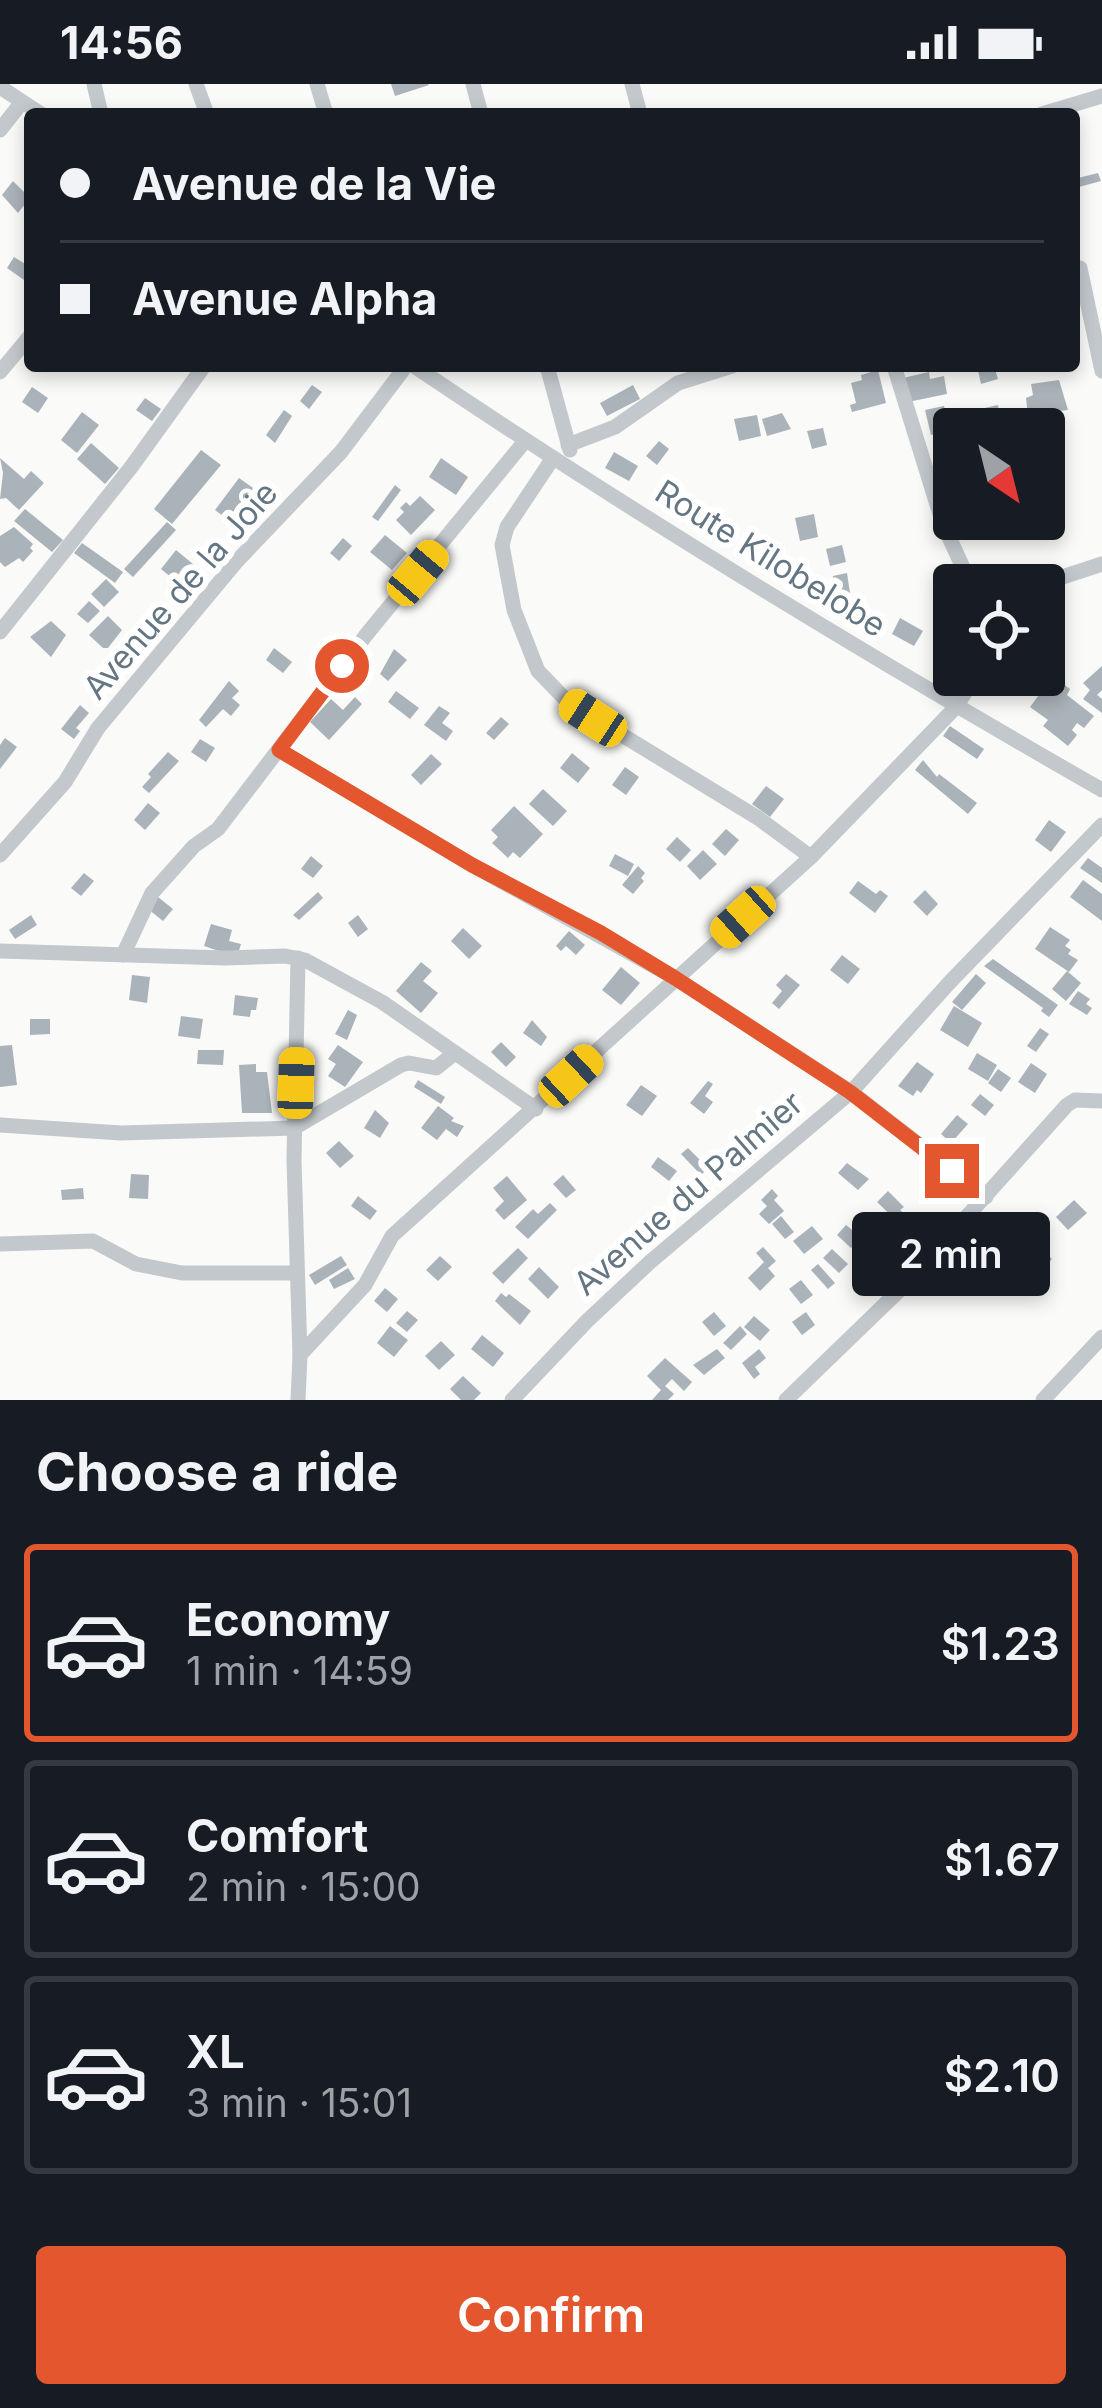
<!DOCTYPE html>
<meta charset="utf-8">
<style>
body{margin:0;font-family:Inter,sans-serif;background:#20242c;color:#f1f3f6;height:100vh;display:flex;flex-direction:column;font-size:45px;white-space:nowrap}
*{box-sizing:border-box;margin:0}
p{font-size:39px;color:#9ea1a6}
.icon{flex:none;width:66px;height:66px;fill:none;stroke:currentColor;stroke-width:2;stroke-linecap:round;stroke-linejoin:round}
.map{position:relative;height:1316px;overflow:hidden}
.panel{display:flex;flex-direction:column;background:#171b24;flex:1}
.panel>*{flex:none}
.banner{position:absolute;left:24px;top:24px;width:1056px;height:264px;border-radius:12px;box-shadow:0 6px 18px #0003;display:grid;align-content:center;height:264px;padding:0 36px;background:#171b24}
.needle{width:78px;rotate:145deg}
.fabs{position:absolute;left:933px;top:324px;display:grid;gap:24px}
.fabs a{display:grid;place-items:center;width:132px;height:132px;border-radius:12px;background:#171b24;box-shadow:0 6px 18px #0003;font-size:60px}
.end{position:absolute;width:54px;height:54px;margin:-27px;border:15px solid #e4572e;background:#fff;box-shadow:0 0 0 6px #fff}
.from{border-radius:50%}
.bubble{position:absolute;height:84px;border-radius:12px;background:#171b24;box-shadow:0 6px 18px #0003;font-size:39px;font-weight:600;line-height:84px;text-align:center}
.car{position:absolute;width:36px;height:72px;margin:-36px -18px;border-radius:15px;box-shadow:0 0 9px 3px #0007;background:linear-gradient(#f5c518 24%,#345 0 40%,#f5c518 0 76%,#345 0 86%,#f5c518 0)}
.banner b{display:flex;align-items:center;gap:42px;height:114px;font-size:45px}
.banner b+b{border-top:3px solid #363941}
.banner i{width:30px;height:30px;background:#f1f3f6}
ul{padding:0;list-style:none}
li{display:flex;align-items:center;gap:36px;height:198px;margin:0 24px 18px;padding:0 12px;border:6px solid #363941;border-radius:12px}
li div{flex:1}
li b{display:block;font-size:45px}
li em{font-style:normal;font-weight:600}
li.active{border-color:#e4572e}
li>.icon{width:108px;height:108px;stroke-width:1.5}
h2{padding:0 36px;font-size:54px;line-height:144px}
.primary-button{display:flex;gap:24px;margin-top:auto;padding:24px 36px}
.primary-button a{flex:1;height:138px;border-radius:12px;background:#e4572e;color:#fff;font-size:48px;font-weight:600;line-height:138px;text-align:center}
.status{display:flex;justify-content:space-between;align-items:center;height:84px;padding:0 60px;background:#171b24;direction:ltr}
.status svg{height:33px;fill:currentColor}
.map>svg:first-child{display:block}
.building{fill:#aab3b9}
.lines{fill:none;stroke-linecap:round;stroke-linejoin:round}
.minor{stroke:#c3c8cc;stroke-width:15}
.route{stroke:#e4572e;stroke-width:15}
.labels{text-anchor:middle;dominant-baseline:central;stroke-width:12;stroke-linejoin:round;paint-order:stroke}
.street-label{font-size:33px;fill:#657683;stroke:#fff}
</style>
<div class="status"><b>14:56</b><svg viewBox="0 0 49 12"><path d="M0 12V9h3v3zM5 12V6h3v6zM10 12V3h3v9zM15 12V0h3v12zM26 1h20v11H26zM47 4h2v5h-2z"/></svg></div>
<div class="map">
<svg width="1102" height="1316" viewBox="0 0 1102 1316">
<rect width="100%" height="100%" fill="#fafaf8"/>
<!-- building -->
<g class="building">
<path d="M391 0H428L429 1 395 12Z"/>
<path d="M1098 89 1101 97 1075 104 1074 95Z"/>
<path d="M13 97 30 114 18 129 2 111Z"/>
<path d="M14 173 30 183 24 196 7 184Z"/>
<path d="M977 282H994L998 295 981 300Z"/>
<path d="M878 286 886 319 852 328 850 321 856 319 851 299 862 296 861 291Z"/>
<path d="M929 288 930 295 944 292 947 310 908 318 903 294Z"/>
<path d="M1059 296 1068 326 1043 329 1044 338 1029 340 1026 314 1033 311 1031 300Z"/>
<path d="M312 301 322 308 309 325 300 317Z"/>
<path d="M633 301 640 315 607 332 600 319Z"/>
<path d="M32 303 48 314 38 329 22 318Z"/>
<path d="M145 314 161 325 152 337 136 326Z"/>
<path d="M998 321 1002 341 985 345 980 325Z"/>
<path d="M944 322 950 347 931 351 925 326Z"/>
<path d="M284 326 292 332 275 359 266 351Z"/>
<path d="M82 328 99 341 77 369 61 356Z"/>
<path d="M782 329 791 345 767 352 762 335Z"/>
<path d="M757 331 761 352 739 357 734 335Z"/>
<path d="M823 344 827 361 812 365 807 347Z"/>
<path d="M659 357 669 365 657 381 646 372Z"/>
<path d="M91 359 119 384 105 400 77 375Z"/>
<path d="M201 366 221 381 172 440 154 425Z"/>
<path d="M614 368 638 382 629 397 605 384Z"/>
<path d="M0 374 24 395 31 387 44 399 19 426 6 414 0 415 3 389Z"/>
<path d="M441 374 468 393 456 411 429 393Z"/>
<path d="M239 394 259 408 245 435 234 427 228 436 215 426Z"/>
<path d="M395 401 401 406 378 437 372 433Z"/>
<path d="M420 412 435 426 411 451 396 436 404 428 400 424 406 418 410 422Z"/>
<path d="M25 425 63 456 52 468 14 437Z"/>
<path d="M814 430 818 453 800 457 795 434Z"/>
<path d="M167 438 176 446 133 493 124 485Z"/>
<path d="M14 443 33 460 30 464 33 467 23 478 19 474 5 483 0 478V452Z"/>
<path d="M385 451 407 469 392 486 370 468Z"/>
<path d="M343 454 352 462 339 477 330 469Z"/>
<path d="M82 459 123 488 115 499 74 469Z"/>
<path d="M842 461 846 478 830 482 826 465Z"/>
<path d="M176 466 205 490 184 516 171 505 177 498 161 485Z"/>
<path d="M847 489 850 509 836 512 833 492Z"/>
<path d="M106 495 119 508 104 523 91 510Z"/>
<path d="M954 501V541L940 528 944 525 936 515Z"/>
<path d="M89 517 100 527 88 539 77 530Z"/>
<path d="M108 532 122 546 108 564H103L89 551Z"/>
<path d="M900 534 923 547 914 562 892 550Z"/>
<path d="M51 537 66 551 51 573 30 553Z"/>
<path d="M274 564 292 578 283 589 266 576Z"/>
<path d="M394 565 407 576 388 597 380 590Z"/>
<path d="M1102 582V606L1097 611 1102 615V629L1083 615 1090 606 1083 599Z"/>
<path d="M1053 592 1070 605 1067 611 1094 632 1084 644 1077 639 1072 646 1077 651 1068 662 1043 642 1048 636 1030 623Z"/>
<path d="M229 597 239 607 232 614 240 621 231 632 223 625 206 643 199 636Z"/>
<path d="M396 607 419 624 410 635 388 618Z"/>
<path d="M355 613 362 620 329 656 310 638 331 615 343 626Z"/>
<path d="M80 621 89 629 76 644 80 647 74 655 61 645Z"/>
<path d="M439 622 450 629 442 639 453 647 446 657 424 641Z"/>
<path d="M501 633 509 640 494 656 486 649Z"/>
<path d="M950 642 984 665 977 675 943 652Z"/>
<path d="M5 654 17 663 0 685V661Z"/>
<path d="M200 655 215 664 206 678 191 668Z"/>
<path d="M168 668 179 677 149 709 142 703 151 693 148 690Z"/>
<path d="M572 669 590 684 578 699 560 684Z"/>
<path d="M431 670 442 680 421 701 411 691Z"/>
<path d="M923 676 937 693 939 690 977 719 968 730 915 686Z"/>
<path d="M625 683 639 693 626 711 612 701Z"/>
<path d="M766 702 784 715 770 733 752 720Z"/>
<path d="M543 705 567 727 553 742 529 720Z"/>
<path d="M148 719 160 729 145 746 134 736Z"/>
<path d="M514 722 543 750 520 774 513 768 508 774 492 759 498 753 491 746Z"/>
<path d="M1049 736 1066 748 1051 768 1035 756Z"/>
<path d="M726 745 739 756 725 772 712 760Z"/>
<path d="M677 753 691 766 680 778 666 765Z"/>
<path d="M703 766 717 780 700 796 687 782Z"/>
<path d="M615 770 634 780 628 792 609 782Z"/>
<path d="M311 772 323 782 313 794 301 785Z"/>
<path d="M1088 774 1102 784V799L1080 784Z"/>
<path d="M638 782 645 789 641 794 644 797 633 810 622 801Z"/>
<path d="M84 789 94 797 81 812 71 804Z"/>
<path d="M1083 796 1102 810V837L1070 813Z"/>
<path d="M858 797 876 810 880 806 888 812 875 829 849 809Z"/>
<path d="M925 806 938 820 927 832 913 818Z"/>
<path d="M318 808 323 814 299 836 293 831Z"/>
<path d="M158 813 173 825 163 837 148 825Z"/>
<path d="M31 831 37 841 15 855 9 846Z"/>
<path d="M358 831 368 845 358 853 348 839Z"/>
<path d="M211 840 232 846 229 857 241 860 237 873 204 862Z"/>
<path d="M1050 843 1070 856 1065 862 1071 866 1068 870 1078 876 1069 888 1035 865Z"/>
<path d="M463 844 482 862 469 875 451 857Z"/>
<path d="M569 847 585 861 576 871 566 862 561 867 556 862Z"/>
<path d="M842 871 860 885 848 900 830 886Z"/>
<path d="M993 875 1058 921 1049 933 1041 927 1043 924 984 882Z"/>
<path d="M421 878 432 887 423 897 438 909 421 929 396 907Z"/>
<path d="M621 883 640 899 621 921 602 906Z"/>
<path d="M1067 887 1081 899 1066 917 1052 905Z"/>
<path d="M786 890 800 901 779 925 772 919 782 907 776 901Z"/>
<path d="M976 890 986 899 962 926 952 918Z"/>
<path d="M132 891 150 893 147 919 129 916Z"/>
<path d="M1078 907 1090 915 1086 920 1092 924 1087 931 1069 920Z"/>
<path d="M235 911 258 914 256 926H251L250 933 233 931Z"/>
<path d="M954 922 982 939 968 963 940 946Z"/>
<path d="M348 926 357 931 347 956 335 950Z"/>
<path d="M181 932 203 935 200 955 178 952Z"/>
<path d="M30 935H50V950L30 951Z"/>
<path d="M532 936 547 953 541 962 523 949Z"/>
<path d="M1040 944 1049 950 1036 968 1027 962Z"/>
<path d="M501 958 516 973 506 983 491 968Z"/>
<path d="M12 961 17 1001 0 1003V962Z"/>
<path d="M338 961 363 978 345 1003 328 992 336 980 328 975Z"/>
<path d="M198 966H224L223 981 197 980Z"/>
<path d="M977 969 997 981 988 997 968 985Z"/>
<path d="M917 978 934 990 921 1009 917 1006 913 1012 898 1002Z"/>
<path d="M1031 979 1047 990 1035 1009 1018 998Z"/>
<path d="M256 980V988H267L272 1029H242L239 981Z"/>
<path d="M998 985 1011 994 1001 1008 988 999Z"/>
<path d="M418 996 445 1013 441 1020 414 1003Z"/>
<path d="M708 997 713 1000 705 1012 713 1018 704 1030 690 1019Z"/>
<path d="M641 1001 657 1012 642 1032 626 1021Z"/>
<path d="M980 1010 994 1021 985 1032 971 1021Z"/>
<path d="M438 1022 454 1034 451 1037 464 1042 457 1053 446 1045 437 1056 421 1044Z"/>
<path d="M375 1026 389 1039 380 1054 364 1044Z"/>
<path d="M957 1031 968 1040 951 1059 941 1050Z"/>
<path d="M339 1057 354 1072 340 1084 326 1069Z"/>
<path d="M688 1064 708 1084 701 1091 681 1070Z"/>
<path d="M658 1073 677 1087 669 1097 651 1083Z"/>
<path d="M847 1079 869 1095 858 1106 838 1089Z"/>
<path d="M131 1090 149 1091 148 1115 129 1114Z"/>
<path d="M563 1091 576 1106 566 1114 553 1100Z"/>
<path d="M507 1092 527 1116 504 1136 495 1126 504 1117 493 1104Z"/>
<path d="M83 1104 84 1115 62 1116 61 1106Z"/>
<path d="M772 1105 778 1112 774 1116 784 1127 769 1140 759 1130 767 1122 761 1116Z"/>
<path d="M888 1107 904 1123 900 1126 909 1134 901 1141 877 1118Z"/>
<path d="M358 1112 377 1127 370 1136 351 1122Z"/>
<path d="M1074 1116 1087 1129 1068 1146 1056 1133Z"/>
<path d="M550 1119 557 1126 528 1155 515 1143 533 1125 538 1130Z"/>
<path d="M867 1128 880 1134 863 1152 853 1144Z"/>
<path d="M781 1132 794 1148 785 1155 772 1140Z"/>
<path d="M846 1141 861 1153 851 1164 837 1151Z"/>
<path d="M812 1142 823 1155 804 1170 793 1157Z"/>
<path d="M763 1163 776 1177 768 1184 775 1192 760 1207 748 1194 764 1178 756 1169Z"/>
<path d="M518 1164 528 1174 503 1200 492 1189Z"/>
<path d="M982 1164 1007 1187 996 1199 971 1176Z"/>
<path d="M832 1165 848 1180 839 1189 823 1174Z"/>
<path d="M1044 1168 1052 1175 1024 1205 1016 1197Z"/>
<path d="M341 1172 347 1181 315 1201 309 1191Z"/>
<path d="M440 1172 452 1183 438 1197 426 1186Z"/>
<path d="M865 1177 883 1196 873 1205 855 1187Z"/>
<path d="M818 1180 835 1199 828 1205 811 1186Z"/>
<path d="M539 1183 559 1203 548 1215 528 1195Z"/>
<path d="M348 1184 355 1195 334 1205 329 1196Z"/>
<path d="M801 1196 813 1211 801 1220 789 1205Z"/>
<path d="M385 1204 398 1215 387 1228 374 1217Z"/>
<path d="M501 1209 506 1213 509 1210 531 1227 520 1241 495 1217Z"/>
<path d="M407 1227 418 1236 407 1248 396 1239Z"/>
<path d="M714 1228 726 1242 714 1252 702 1238Z"/>
<path d="M806 1228 815 1241 802 1251 792 1238Z"/>
<path d="M754 1232 770 1246 760 1257 744 1243Z"/>
<path d="M390 1242 408 1256 394 1273 377 1259Z"/>
<path d="M740 1242 747 1250 731 1266 723 1259Z"/>
<path d="M482 1251 504 1269 493 1283 471 1265Z"/>
<path d="M441 1257 455 1271 439 1286 425 1272Z"/>
<path d="M717 1265 725 1274 704 1291 693 1281Z"/>
<path d="M759 1265 766 1274 755 1283 760 1290 754 1295 742 1279Z"/>
<path d="M665 1274 692 1298 684 1307 672 1295 665 1302 674 1310 668 1316H652L661 1306 647 1292Z"/>
<path d="M463 1292 481 1309 474 1316H461L450 1305Z"/>
</g>
<g class="lines">
<!-- minor -->
<g class="minor">
<path d="M94 0 101 30"/>
<path d="M196 0 207 30"/>
<path d="M317 0 326 30"/>
<path d="M473 0 481 30"/>
<path d="M632 0 640 30"/>
<path d="M0 3 41 30"/>
<path d="M1042 30 1102 12"/>
<path d="M0 46 22 18"/>
<path d="M1080 184 1102 287"/>
<path d="M414 282C638 433 868 572 1102 706"/>
<path d="M547 282 570 366"/>
<path d="M894 282 943 440 971 501"/>
<path d="M0 288 30 252"/>
<path d="M568 361 615 343 678 299 732 282"/>
<path d="M553 374 507 443 502 461 514 526 538 587 568 618 758 734 811 773"/>
<path d="M1038 501 1102 480"/>
<path d="M0 548 132 382 204 282"/>
<path d="M279 666 472 781 675 894 851 1008 986 1113"/>
<path d="M0 771 65 698 98 644 237 477 341 368 406 282"/>
<path d="M0 867 225 874 285 872 305 876 382 918 536 1025"/>
<path d="M123 871 152 809 194 762 218 745 366 551 525 357"/>
<path d="M298 874 294 1076 300 1271 298 1316"/>
<path d="M0 1041 121 1049 294 1044 401 981 409 979 436 984 455 969"/>
<path d="M0 1160 93 1157 136 1180 182 1189H296"/>
<path d="M300 1271 365 1201 392 1152 811 773 956 623 976 591"/>
<path d="M512 1316 587 1237 650 1178 851 1008 949 899 1102 741"/>
<path d="M786 1316 909 1197 1067 1021 1075 1016 1102 1017"/>
<path d="M1043 1316 1102 1253"/>
</g>
</g>
<g class="lines">
<!-- route -->
<path class="route" d="M342 582 279 666 472 781 601 849 675 894 850 1008 952 1087"/>
</g>
<g class="labels">
<!-- street labels -->
<g class="street-label">
<text transform="translate(771 474) rotate(32)">Route Kilobelobe</text>
<text transform="translate(180 506) rotate(-49)">Avenue de la Joie</text>
<text transform="translate(688 1109) rotate(-41)">Avenue du Palmier</text>
</g>
</g>
</svg>
<div class="fabs">
<a><svg class="needle" viewBox="-14 -14 28 28"><path d="M0-13l5 13h-10z" fill="#e53935"/><path d="M0 13l5-13h-10z" fill="#9ea1a6"/></svg></a>
<a><svg class="icon" aria-label="locate" viewBox="0 0 24 24"><circle cx="12" cy="12" r="6"/><path d="M12 2v4M12 18v4M2 12h4M18 12h4"/></svg></a>
</div>
<i class="end from" style="left:342px;top:582px"></i>
<i class="end" style="left:952px;top:1087px"></i>
<div class="bubble" style="left:852px;top:1128px;width:198px">2 min</div>
<i class="car" style="left:418px;top:489px;rotate:40deg"></i>
<i class="car" style="left:593px;top:634px;rotate:303deg"></i>
<i class="car" style="left:743px;top:833px;rotate:228deg"></i>
<i class="car" style="left:571px;top:992px;rotate:47deg"></i>
<i class="car" style="left:296px;top:999px;rotate:2deg"></i>
<div class="banner">
<b><i class="from"></i>Avenue de la Vie</b>
<b><i></i>Avenue Alpha</b>
</div>
</div>
<section class="panel">
<h2>Choose a ride</h2>
<ul>
<li class="active"><svg class="icon" aria-label="car" viewBox="0 0 24 24"><path d="M5 17H2v-5l4-1 3-4h7l3 4 3 1v5h-3M9 17h6M6 11h13"/><circle cx="7" cy="17" r="2"/><circle cx="17" cy="17" r="2"/></svg><div><b>Economy</b><p>1 min · 14:59</p></div><em>$1.23</em></li>
<li><svg class="icon" aria-label="car" viewBox="0 0 24 24"><path d="M5 17H2v-5l4-1 3-4h7l3 4 3 1v5h-3M9 17h6M6 11h13"/><circle cx="7" cy="17" r="2"/><circle cx="17" cy="17" r="2"/></svg><div><b>Comfort</b><p>2 min · 15:00</p></div><em>$1.67</em></li>
<li><svg class="icon" aria-label="car" viewBox="0 0 24 24"><path d="M5 17H2v-5l4-1 3-4h7l3 4 3 1v5h-3M9 17h6M6 11h13"/><circle cx="7" cy="17" r="2"/><circle cx="17" cy="17" r="2"/></svg><div><b>XL</b><p>3 min · 15:01</p></div><em>$2.10</em></li>
</ul>
<div class="primary-button"><a>Confirm</a></div>
</section>
